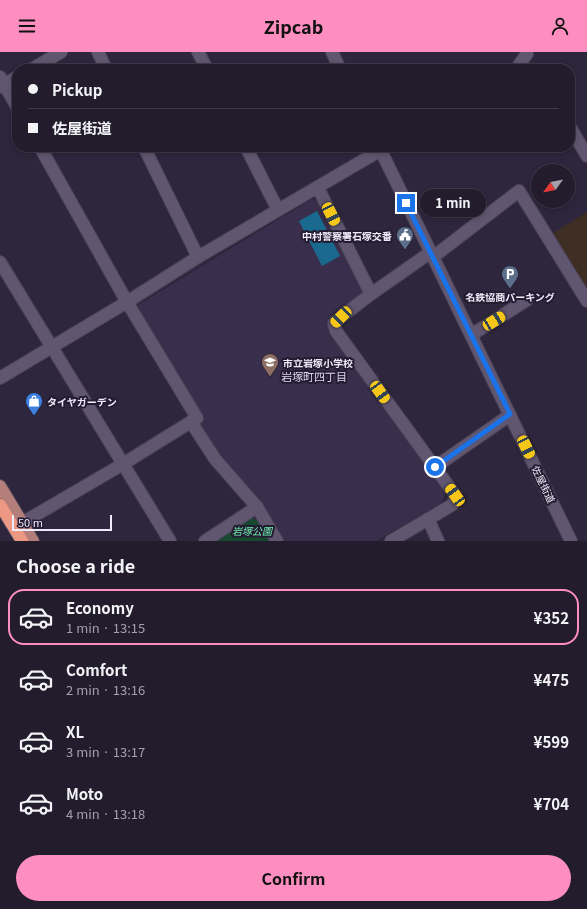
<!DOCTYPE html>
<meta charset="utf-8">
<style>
body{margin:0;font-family:Georgia,"Noto Sans JP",serif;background:#2a2535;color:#f1f3f6;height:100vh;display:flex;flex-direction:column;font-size:15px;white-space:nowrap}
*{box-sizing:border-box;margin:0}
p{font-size:13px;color:#a2a1aa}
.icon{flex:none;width:22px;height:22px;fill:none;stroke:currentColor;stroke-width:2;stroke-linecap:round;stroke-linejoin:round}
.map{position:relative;height:489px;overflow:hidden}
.panel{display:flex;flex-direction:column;background:#221c2d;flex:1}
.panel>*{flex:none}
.banner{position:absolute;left:12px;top:12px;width:563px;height:88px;border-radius:16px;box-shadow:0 2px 6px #0003,0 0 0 1px #3f3a49;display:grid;align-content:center;height:88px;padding:0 16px;background:#221c2d}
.needle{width:26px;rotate:237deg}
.controls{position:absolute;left:531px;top:112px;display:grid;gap:8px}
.controls a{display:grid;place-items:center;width:44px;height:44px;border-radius:50%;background:#221c2d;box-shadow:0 2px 6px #0003,0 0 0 1px #3f3a49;font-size:20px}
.scale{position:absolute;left:12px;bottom:10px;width:100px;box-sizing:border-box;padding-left:4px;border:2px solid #efeaf9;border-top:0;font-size:11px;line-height:14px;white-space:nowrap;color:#efeaf9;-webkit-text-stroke:3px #241c32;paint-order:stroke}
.end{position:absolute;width:18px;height:18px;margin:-9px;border:5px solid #1a73e8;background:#fff;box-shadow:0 0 0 2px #fff}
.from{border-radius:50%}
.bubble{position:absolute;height:28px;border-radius:14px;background:#221c2d;box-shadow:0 2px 6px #0003,0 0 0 1px #3f3a49;font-size:13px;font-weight:700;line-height:28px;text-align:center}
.car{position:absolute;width:12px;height:24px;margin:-12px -6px;border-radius:5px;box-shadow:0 0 3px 1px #0007;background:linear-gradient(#f5c518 24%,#345 0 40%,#f5c518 0 76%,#345 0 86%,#f5c518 0)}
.banner b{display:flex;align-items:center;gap:14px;height:38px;font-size:15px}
.banner b+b{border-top:1px solid #3f3a49}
.banner i{width:10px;height:10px;background:#f1f3f6}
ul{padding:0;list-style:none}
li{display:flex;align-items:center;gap:12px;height:56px;margin:0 8px 6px;padding:0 8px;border:2px solid transparent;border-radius:16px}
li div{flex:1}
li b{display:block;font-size:15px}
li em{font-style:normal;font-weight:700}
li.active{border-color:#fd8ebf}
li>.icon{width:36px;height:36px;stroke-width:1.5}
h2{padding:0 16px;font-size:18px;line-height:48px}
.button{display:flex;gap:8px;margin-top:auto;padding:8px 16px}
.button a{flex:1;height:46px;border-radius:24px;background:#fd8ebf;color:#111;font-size:16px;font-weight:700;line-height:46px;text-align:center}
header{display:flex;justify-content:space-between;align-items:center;height:52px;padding:0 16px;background:#fd8ebf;color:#111;font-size:18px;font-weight:700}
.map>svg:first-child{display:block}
.built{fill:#392e4b}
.industrial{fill:#3f2e24}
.green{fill:#174931}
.water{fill:#1a6a90}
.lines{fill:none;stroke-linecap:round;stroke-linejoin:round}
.minor-casing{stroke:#4a4356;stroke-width:14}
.major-casing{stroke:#4a4356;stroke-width:14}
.highway-casing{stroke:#4a4356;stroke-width:14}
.minor{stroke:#605670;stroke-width:12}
.major{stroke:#b47e7b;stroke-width:12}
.highway{stroke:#ec9883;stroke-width:12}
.route{stroke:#1a73e8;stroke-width:5}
.labels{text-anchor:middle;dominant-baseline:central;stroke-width:4;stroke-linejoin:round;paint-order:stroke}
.poi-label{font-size:10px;font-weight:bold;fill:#efeaf9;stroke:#241c32;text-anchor:start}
.street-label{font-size:10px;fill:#efeaf9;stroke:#241c32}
.park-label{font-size:10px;font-style:italic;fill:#6ff0ae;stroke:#241c32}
.neighbourhood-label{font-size:11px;fill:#ded4f2;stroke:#241c32}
</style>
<header><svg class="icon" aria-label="menu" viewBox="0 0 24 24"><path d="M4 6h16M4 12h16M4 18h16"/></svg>Zipcab<svg class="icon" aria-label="person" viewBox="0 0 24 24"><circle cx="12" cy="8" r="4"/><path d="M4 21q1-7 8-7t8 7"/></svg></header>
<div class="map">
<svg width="587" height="489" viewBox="0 0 587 489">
<rect width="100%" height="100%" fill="#2e263c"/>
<!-- built -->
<path class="built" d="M312 147 317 149 361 233 362 243 333 261 330 271 331 282 421 407 446 441 441 451 376 489H283L257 445 221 406 199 373 204 368 139 261 138 253Z"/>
<!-- industrial -->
<path class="industrial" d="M587 160V239L552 182Z"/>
<!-- green -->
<path class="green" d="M251 466 259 469 271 489H214Z"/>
<!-- water -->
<path class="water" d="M317 159 340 204 322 214 299 169Z"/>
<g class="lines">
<!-- minor casing -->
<g class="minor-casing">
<g id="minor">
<path d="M98 0 106 17"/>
<path d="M198 0 207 17"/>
<path d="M332 0 340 17"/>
<path d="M526 0 527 2 519 13 527 17"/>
<path d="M32 17 61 0"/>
<path d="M0 25 17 55"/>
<path d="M0 35 17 25"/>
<path d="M570 75 587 104"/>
<path d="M144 95 198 205"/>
<path d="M246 95 278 158"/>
<path d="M379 95 433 205 571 489"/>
<path d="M318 136 371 242"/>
<path d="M433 205 519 139 587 249"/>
<path d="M0 210 170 489"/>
<path d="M471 283 527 248"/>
<path d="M0 326 127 250 198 205 386 95"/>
<path d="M191 370 215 407 257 455 277 489"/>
<path d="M435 415 510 363"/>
<path d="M428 467 438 489"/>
<path d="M22 471 123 412 197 366 127 250 40 95"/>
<path d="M205 489 257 455"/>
<path d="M391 489 452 453 454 450 455 443 336 279 334 271 341 265 371 242 431 200"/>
</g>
</g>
<!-- major casing -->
<g class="major-casing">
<path id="major" d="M0 434 33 489"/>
</g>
<!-- highway casing -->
<g class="highway-casing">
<path id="highway" d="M0 453 22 489"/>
</g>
<!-- minor -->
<use href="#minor" class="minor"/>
<!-- major -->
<use href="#major" class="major"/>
<!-- highway -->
<use href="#highway" class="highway"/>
</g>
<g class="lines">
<!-- route -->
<path class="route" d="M406 151 510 362 435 415"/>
</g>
<!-- icons -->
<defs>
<g id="civic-pin" transform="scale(0.9)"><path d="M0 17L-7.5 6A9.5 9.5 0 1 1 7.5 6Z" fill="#5c6f8a" stroke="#241c32"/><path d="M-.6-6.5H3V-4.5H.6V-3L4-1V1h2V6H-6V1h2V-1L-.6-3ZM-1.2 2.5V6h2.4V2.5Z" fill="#fff"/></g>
<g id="parking-pin" transform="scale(0.9)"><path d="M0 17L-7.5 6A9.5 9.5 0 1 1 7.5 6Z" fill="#5c6f8a" stroke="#241c32"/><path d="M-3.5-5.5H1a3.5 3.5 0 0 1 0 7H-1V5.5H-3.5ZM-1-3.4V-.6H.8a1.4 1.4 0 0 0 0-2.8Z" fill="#fff"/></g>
<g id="school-pin" transform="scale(0.9)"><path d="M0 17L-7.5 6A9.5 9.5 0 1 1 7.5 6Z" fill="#8d6e63" stroke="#241c32"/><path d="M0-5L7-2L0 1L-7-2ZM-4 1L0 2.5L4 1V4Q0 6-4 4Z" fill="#fff"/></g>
<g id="shop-pin" transform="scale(0.9)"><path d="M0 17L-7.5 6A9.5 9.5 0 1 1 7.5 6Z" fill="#3f7fe0" stroke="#241c32"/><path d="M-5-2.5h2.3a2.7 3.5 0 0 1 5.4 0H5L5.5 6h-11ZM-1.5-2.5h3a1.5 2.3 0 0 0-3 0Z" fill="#fff"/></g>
</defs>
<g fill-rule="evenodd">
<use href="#civic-pin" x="405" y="183"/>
<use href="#parking-pin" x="510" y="222"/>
<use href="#school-pin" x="270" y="310"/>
<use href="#shop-pin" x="34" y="349"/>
</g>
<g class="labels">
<!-- poi labels -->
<g class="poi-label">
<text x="392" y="183" text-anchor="end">中村警察署石塚交番</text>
<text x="510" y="244" text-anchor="middle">名鉄協商パーキング</text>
<text x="283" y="310">市立岩塚小学校</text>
<text x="47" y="349">タイヤガーデン</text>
</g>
<!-- street labels -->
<g class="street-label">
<text transform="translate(544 432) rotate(64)">佐屋街道</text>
</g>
<!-- park labels -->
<g class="park-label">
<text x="252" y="478">岩塚公園</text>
</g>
<!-- neighbourhood labels -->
<g class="neighbourhood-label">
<text x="314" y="324">岩塚町四丁目</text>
</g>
</g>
</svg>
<div class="controls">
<a><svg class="needle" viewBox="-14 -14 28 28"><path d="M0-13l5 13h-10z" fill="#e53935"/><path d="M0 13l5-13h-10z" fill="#a2a1aa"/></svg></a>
</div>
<div class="scale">50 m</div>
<i class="end from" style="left:435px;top:415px"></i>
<i class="end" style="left:406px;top:151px"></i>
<div class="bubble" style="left:420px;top:137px;width:66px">1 min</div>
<i class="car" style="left:331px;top:162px;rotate:153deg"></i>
<i class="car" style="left:341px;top:265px;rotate:225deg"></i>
<i class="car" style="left:494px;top:269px;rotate:58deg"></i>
<i class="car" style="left:380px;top:340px;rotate:144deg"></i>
<i class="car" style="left:526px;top:395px;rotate:154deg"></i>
<i class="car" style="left:455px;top:443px;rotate:324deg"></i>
<div class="banner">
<b><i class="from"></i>Pickup</b>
<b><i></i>佐屋街道</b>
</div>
</div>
<section class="panel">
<h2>Choose a ride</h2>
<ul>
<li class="active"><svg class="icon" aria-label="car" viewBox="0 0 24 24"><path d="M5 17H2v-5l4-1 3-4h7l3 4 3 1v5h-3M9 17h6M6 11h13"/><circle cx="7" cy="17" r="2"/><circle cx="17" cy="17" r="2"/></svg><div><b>Economy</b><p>1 min · 13:15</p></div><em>¥352</em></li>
<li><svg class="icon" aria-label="car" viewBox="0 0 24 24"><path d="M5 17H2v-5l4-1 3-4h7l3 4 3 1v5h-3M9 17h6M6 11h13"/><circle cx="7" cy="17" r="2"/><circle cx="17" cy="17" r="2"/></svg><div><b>Comfort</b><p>2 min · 13:16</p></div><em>¥475</em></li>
<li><svg class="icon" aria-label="car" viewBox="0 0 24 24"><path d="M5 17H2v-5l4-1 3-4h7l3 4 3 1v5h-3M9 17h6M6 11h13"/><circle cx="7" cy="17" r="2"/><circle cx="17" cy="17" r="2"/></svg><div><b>XL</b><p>3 min · 13:17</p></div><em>¥599</em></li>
<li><svg class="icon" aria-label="car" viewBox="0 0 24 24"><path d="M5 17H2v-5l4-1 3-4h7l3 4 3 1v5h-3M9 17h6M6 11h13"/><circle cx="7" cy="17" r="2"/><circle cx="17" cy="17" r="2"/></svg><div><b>Moto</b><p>4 min · 13:18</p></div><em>¥704</em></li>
</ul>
<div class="button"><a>Confirm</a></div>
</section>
